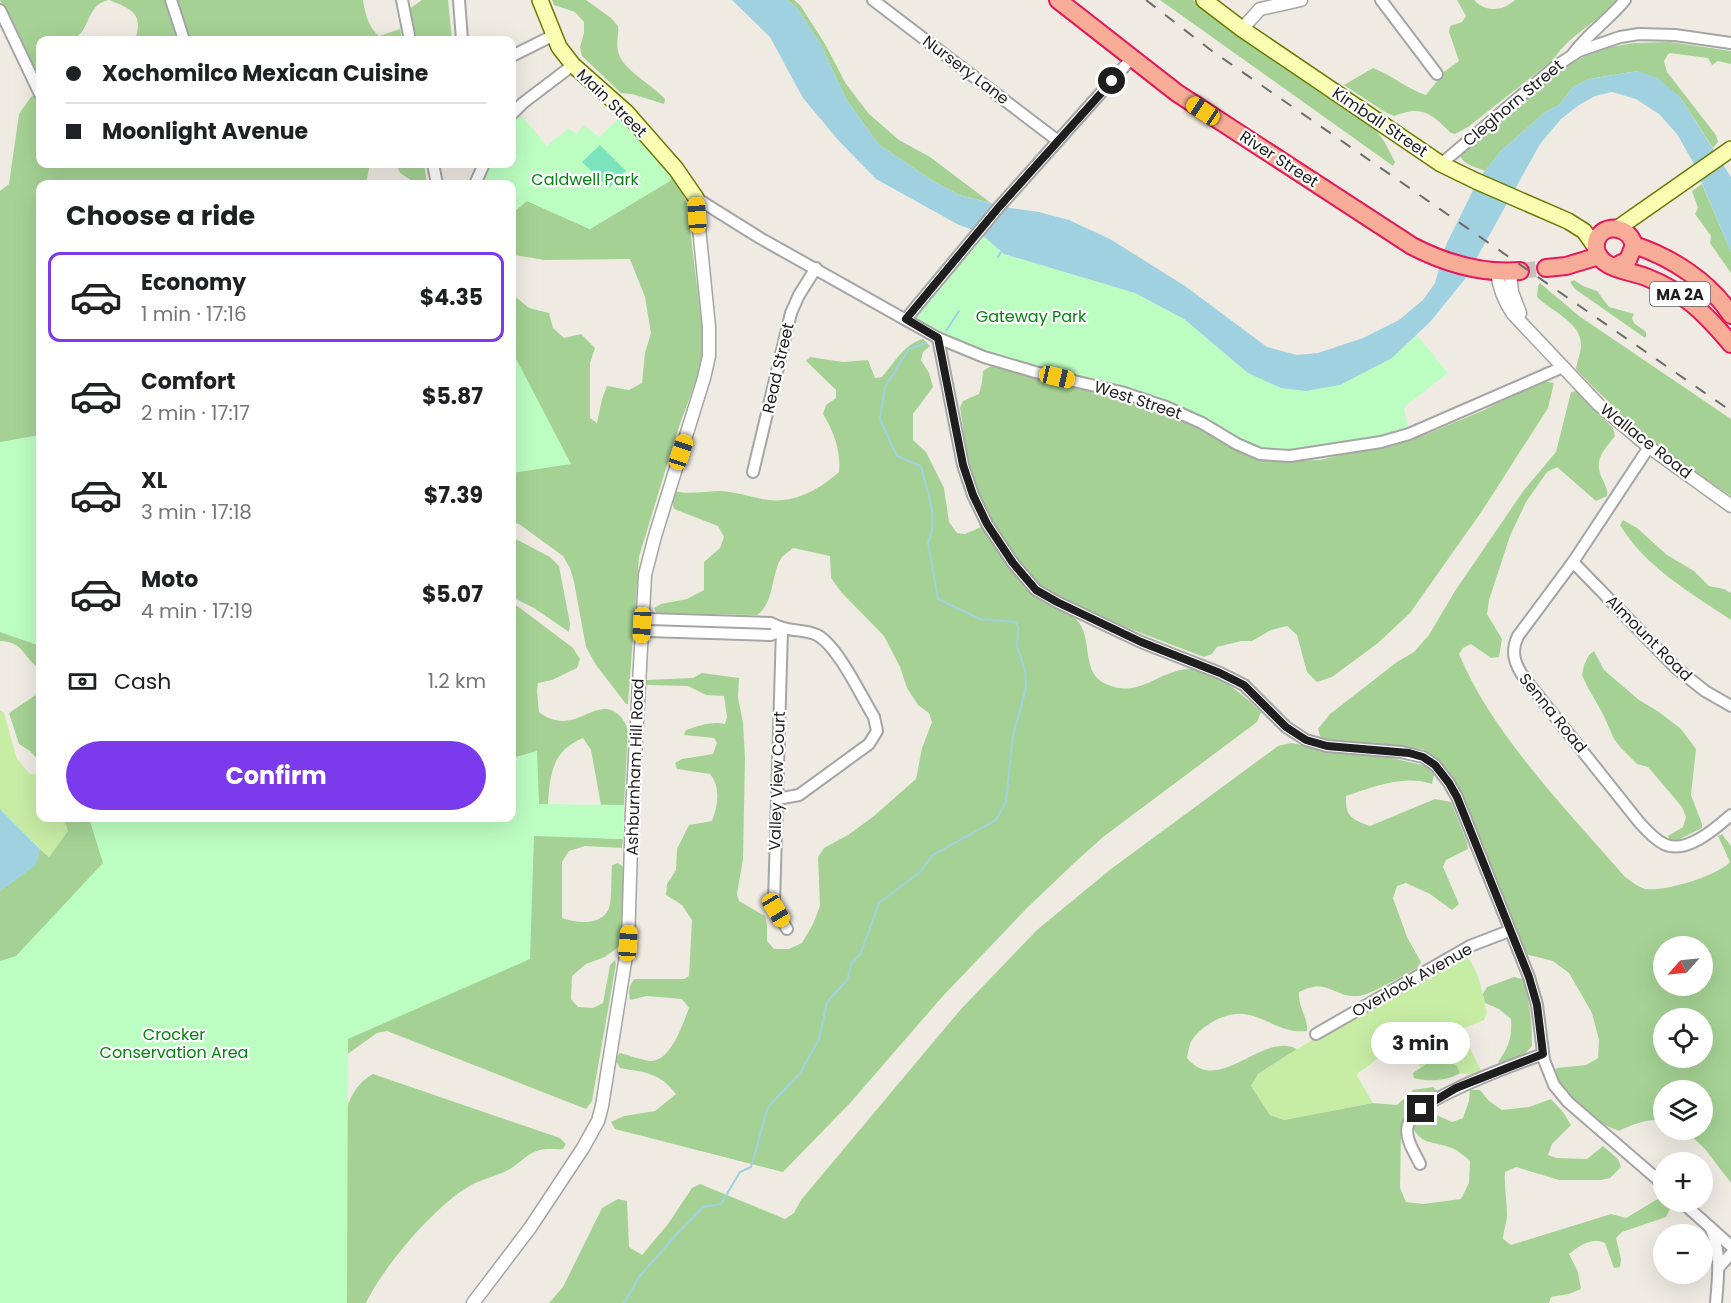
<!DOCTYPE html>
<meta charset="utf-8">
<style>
body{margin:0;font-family:Poppins,sans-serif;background:#f2f2f2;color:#202124;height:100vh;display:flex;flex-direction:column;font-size:22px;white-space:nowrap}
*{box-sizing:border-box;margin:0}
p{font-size:20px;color:#757577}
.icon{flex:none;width:33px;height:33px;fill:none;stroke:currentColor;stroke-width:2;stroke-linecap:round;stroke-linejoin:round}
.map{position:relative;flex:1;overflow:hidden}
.panel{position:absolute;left:36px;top:180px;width:480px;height:642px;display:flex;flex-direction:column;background:#fff;border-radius:12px;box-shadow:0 6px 24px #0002}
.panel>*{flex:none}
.guide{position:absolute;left:36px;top:36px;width:480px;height:132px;border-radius:12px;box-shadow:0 6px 24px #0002;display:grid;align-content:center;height:132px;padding:0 30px;background:#fff}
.needle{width:39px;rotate:243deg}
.fabs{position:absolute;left:1653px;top:936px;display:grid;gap:12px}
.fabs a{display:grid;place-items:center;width:60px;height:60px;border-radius:50%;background:#fff;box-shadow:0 6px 24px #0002;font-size:30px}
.end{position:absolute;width:27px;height:27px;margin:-14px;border:8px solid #1e1e1e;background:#fff;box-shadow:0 0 0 3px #fff}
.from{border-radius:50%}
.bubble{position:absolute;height:42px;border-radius:21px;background:#fff;box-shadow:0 6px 24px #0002;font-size:20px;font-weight:700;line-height:42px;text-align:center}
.car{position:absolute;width:18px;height:36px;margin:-18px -9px;border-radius:8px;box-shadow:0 0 4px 2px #0007;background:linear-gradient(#f5c518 24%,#345 0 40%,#f5c518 0 76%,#345 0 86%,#f5c518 0)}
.guide b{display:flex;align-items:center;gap:21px;height:57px;font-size:22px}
.guide b+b{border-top:2px solid #e0e0e0}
.guide i{width:15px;height:15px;background:#202124}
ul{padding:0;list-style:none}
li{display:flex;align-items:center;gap:18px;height:90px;margin:0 12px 9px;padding:0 18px;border:3px solid transparent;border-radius:12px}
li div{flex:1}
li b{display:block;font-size:22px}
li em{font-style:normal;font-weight:700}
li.current{border-color:#7c3aed}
li>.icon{width:54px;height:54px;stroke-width:1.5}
h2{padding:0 30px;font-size:27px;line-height:72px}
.pay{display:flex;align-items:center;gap:15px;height:66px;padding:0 30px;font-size:22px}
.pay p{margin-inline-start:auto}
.cta{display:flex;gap:12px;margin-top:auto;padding:12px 30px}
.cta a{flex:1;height:69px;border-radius:36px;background:#7c3aed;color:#fff;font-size:24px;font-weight:700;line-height:69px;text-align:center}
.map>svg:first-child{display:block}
.grass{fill:#c7eda5}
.forest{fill:#a5d294;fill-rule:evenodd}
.park{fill:#bcfdc2}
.pitch{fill:#7be4bd}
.water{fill:#a0d1e0}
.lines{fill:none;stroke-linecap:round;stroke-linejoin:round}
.stream{stroke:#a0d1e0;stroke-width:2}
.trunk-tunnel{stroke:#c5c2bc;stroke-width:16;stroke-dasharray:16 8;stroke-linecap:butt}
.minor-casing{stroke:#a5a5a5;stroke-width:14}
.tertiary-casing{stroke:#a5a5a5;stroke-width:15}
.secondary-casing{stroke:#6a7900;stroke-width:18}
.trunk-casing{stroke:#e5185b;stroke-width:20}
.minor{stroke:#fff;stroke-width:10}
.tertiary{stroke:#fff;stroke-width:12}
.secondary{stroke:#f9feb2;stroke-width:15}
.trunk{stroke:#f6ac97;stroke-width:16}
.rail{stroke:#6c6c6c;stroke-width:2;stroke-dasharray:12 12;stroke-linecap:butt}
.route{stroke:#1e1e1e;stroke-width:8}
.labels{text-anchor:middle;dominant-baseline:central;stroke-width:4.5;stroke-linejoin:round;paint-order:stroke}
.shield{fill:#fff;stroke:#626262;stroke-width:1.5}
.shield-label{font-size:15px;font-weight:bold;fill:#1e1e1e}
.street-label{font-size:16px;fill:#1e1e1e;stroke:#fff}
.park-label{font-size:16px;fill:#048311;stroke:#fff}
</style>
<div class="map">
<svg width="1731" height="1303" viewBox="0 0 1731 1303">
<rect width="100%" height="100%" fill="#efebe3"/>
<!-- grass -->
<g class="grass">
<path d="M0 710 4 713 17 759 30 774H40V818H63L68 831 49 857 0 809Z"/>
<path d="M1464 953C1480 970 1482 992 1487 1013L1484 1020 1460 1030 1480 1068V1072L1471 1074 1460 1073 1457 1066 1432 1060 1421 1067 1406 1046 1403 1044H1398L1358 1073 1357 1076 1373 1103 1284 1120 1270 1115 1251 1086 1258 1074 1297 1049Z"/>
</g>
<!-- forest -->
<g class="forest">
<path d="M0 0H108C84 6 91 35 70 40 61 42 50 40 40 40V84Z"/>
<path d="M109 0H168L179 40H135C144 14 132 9 109 0Z"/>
<path d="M176 0H363C365 13 368 27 379 36L400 29 402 40H187L185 26Z"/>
<path d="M422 0H448L452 40H415L409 9Z"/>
<path d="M552 0H586L611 18 618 26C619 34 616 43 618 51 621 69 653 85 665 99L664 104 632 94 621 93 582 56 580 47 584 33V22L575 12 554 5Z"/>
<path d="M787 0H794L800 5 825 44 846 84 869 114 899 140 930 157 991 203 959 195 933 181 879 145 846 99 821 45 797 8Z"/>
<path d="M1160 0H1193L1230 30 1308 80 1375 129 1384 141 1395 162 1393 166Z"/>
<path d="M1457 0H1474C1486 13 1503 11 1515 0H1617C1597 23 1569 35 1553 60L1468 127 1455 134 1451 133C1430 113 1423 105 1394 116L1385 112 1344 85 1373 68C1392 75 1407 89 1426 95L1445 71 1459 61 1449 32 1450 26 1462 22 1466 16Z"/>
<path d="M1670 42 1731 51V64L1718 61 1712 65 1708 58 1669 53 1664 61 1667 72 1716 135 1718 142 1713 148 1680 97 1638 71 1589 79 1573 87 1559 105 1544 113 1501 151 1485 171C1476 167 1463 165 1460 155L1464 150 1563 68 1583 57 1610 47 1634 43Z"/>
<path d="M34 95 40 105V164H370L366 184H40V668C25 662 25 641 0 641V191L9 184 19 114 31 97Z"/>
<path d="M399 164H424L427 184H412V181L400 173 397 166Z"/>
<path d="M672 176 680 188 687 204 704 344 699 372 676 435 639 557 628 704H626L596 665 586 647 574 582 570 568 563 556 519 524 512 522V294L529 308 549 313 553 328 564 338 581 334 595 348 590 363V418L597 423 602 399 607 386 629 390 642 383 645 353 651 333 645 297 630 259 545 260 514 255 512 263V213L527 201 590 229 669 181Z"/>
<path d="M1702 184 1731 252V273L1710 243 1711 236 1695 214 1698 208 1692 191Z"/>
<path d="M1574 280 1583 286 1597 291 1609 307 1634 314 1632 318 1634 323 1646 332V336L1645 338 1575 289 1570 282Z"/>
<path d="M1540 283 1579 316 1731 419V496C1674 459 1622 419 1576 369 1577 361 1581 353 1581 345 1581 322 1551 311 1537 297L1538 286Z"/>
<path d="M923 339 930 346 923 352 921 360 929 373 933 387 913 414V440L926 452 944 488 949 522 957 533 965 534 981 527 985 529C1002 553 1018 580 1042 599 1053 608 1072 612 1080 624 1092 643 1082 674 1106 684 1139 699 1158 671 1188 669 1212 667 1246 697 1261 712L1257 722 1103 837 1072 865 1027 908 942 997 851 1102 783 1172 615 1129 611 1122 624 1116 655 1111 676 1094C659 1072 646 1073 620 1068L615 1059 620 1053C629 1055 643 1061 652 1061 672 1059 683 1023 689 1008L682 999 647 996 630 1000C628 992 629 984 635 979H684L689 976 692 920 682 905 666 895 667 884 676 870 677 849 689 825 712 821C718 805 721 788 710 774L677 769 675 763 682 759 713 754 717 743 714 738 684 735 686 730C699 726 712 721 725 724L727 717 724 696 706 695 688 686 646 685 645 680 693 678 702 673 739 678 738 697 743 723 745 758 743 859 737 894 739 901 765 916 767 925V941L774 949H789L802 943 813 924 820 906 818 857 824 848 848 835 874 816 916 779 922 748 932 722 929 713 918 705 907 688 900 667 884 636 841 592 831 578 830 556 793 548C790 551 785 554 782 557 771 572 775 603 757 615L657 613 654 608 661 604 687 599 704 590V562L720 548 724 537 718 526 674 509 671 498 674 491C690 495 705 491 721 491 735 492 749 496 762 499 792 505 817 491 839 472 841 451 834 432 823 414L826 405 836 398V390L806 361 810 357 843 362 868 360 875 378 882 377C893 364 905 343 923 339Z"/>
<path d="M991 366 1152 408 1190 422 1230 446 1254 457 1285 461 1320 460 1427 434 1482 411 1542 381 1554 383 1548 408 1482 511 1410 613 1378 643 1332 677 1317 682 1307 672 1297 635 1287 626 1271 630 1252 641H1241L1217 647 1212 654 1204 657 1078 609 1049 595 1032 581 1007 549 990 521 977 489 966 450 960 407 963 401 979 394 982 382 983 371Z"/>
<path d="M1576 391 1613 428 1615 436C1604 450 1593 460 1602 478 1605 485 1608 489 1607 496L1596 501 1557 467 1547 472 1526 502 1510 536 1489 600 1487 614 1502 639 1499 657 1491 658 1471 644 1463 648 1459 654C1492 734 1568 811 1625 877 1631 881 1638 887 1645 889 1664 892 1717 876 1730 862L1718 836 1722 834 1731 846V1183L1705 1149 1685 1130H1702V1090H1664L1663 1120C1648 1119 1633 1124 1619 1131 1592 1121 1566 1098 1553 1073L1557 1068 1586 1065 1598 1058 1599 1040 1592 1013 1569 973 1553 961 1525 954 1487 857 1453 777 1437 759 1423 749 1359 746 1324 739 1320 736 1318 729 1330 714 1397 662 1414 652 1429 635 1455 591 1524 490 1556 452 1571 392ZM1664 946H1702V986H1664ZM1664 1018H1702V1058H1664Z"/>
<path d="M1623 520 1637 528 1667 555 1694 571 1709 586 1724 589 1731 593V620C1690 592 1646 568 1620 525Z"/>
<path d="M512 537 550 557 559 566 570 624 569 632 534 608 512 597Z"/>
<path d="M516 605 573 648 580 659 577 668 552 680 538 683 537 691 539 712C548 719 559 723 570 720 587 717 603 700 619 715 624 720 626 724 628 731L624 805H601L591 750 583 738C552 751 550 774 548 804L598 838 623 839 622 848 585 846 569 851 562 862V918C578 924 606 926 610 904 612 892 611 878 612 865L618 863 625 868 621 945 605 957 586 964 572 976 571 999 578 1007 593 1008 603 1003 610 965 615 960 616 964 592 1101 586 1109 387 1031 377 1033 0 1303V891L35 865 40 849 49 857 68 831 63 818H512V606Z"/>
<path d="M1594 651 1604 670 1639 700 1659 712 1681 729 1696 749 1691 795 1702 824V828L1678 840 1669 839 1668 836 1683 827 1686 817 1682 807 1648 767 1637 764 1621 748 1614 739 1603 714 1588 688 1582 675 1584 665 1589 655Z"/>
<path d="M40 692V762L30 751 19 744 9 713Z"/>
<path d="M1291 743 1325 749 1378 755 1427 766 1434 775 1432 784C1403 774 1373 787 1346 796 1345 817 1352 819 1370 826L1435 799 1451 802 1467 842 1468 849 1446 860 1443 867 1459 904 1452 910 1430 894 1406 883 1397 886 1393 898 1407 937 1421 962 1417 968C1405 974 1369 996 1358 996 1332 997 1328 977 1299 992 1298 1008 1308 1016 1307 1031 1283 1034 1266 1017 1244 1014 1225 1012 1202 1025 1192 1040 1189 1045 1188 1053 1187 1058 1219 1097 1262 1031 1297 1049L1258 1074 1251 1086 1270 1115 1284 1120 1373 1103 1397 1105 1413 1090 1433 1087 1439 1092 1405 1119 1401 1131 1400 1188 1406 1202 1423 1204 1461 1199 1469 1183 1470 1161C1464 1156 1457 1149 1449 1147 1432 1141 1421 1145 1412 1126L1417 1119 1430 1112 1452 1122 1463 1118 1469 1101 1470 1090H1480L1489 1101 1502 1110 1529 1107 1551 1099 1563 1112 1571 1125 1552 1144 1548 1155 1557 1158 1587 1159 1603 1146 1618 1159 1621 1167 1610 1178 1601 1180H1559L1516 1167 1505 1172C1504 1187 1507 1201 1507 1215 1507 1223 1503 1231 1503 1239L1511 1245 1611 1214 1626 1218 1656 1200 1663 1198 1664 1202H1670L1672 1205 1666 1217 1622 1232 1616 1238 1621 1259 1620 1267 1614 1268 1605 1243C1591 1237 1579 1246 1569 1254L1578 1272 1581 1289 1569 1294 1551 1297 1549 1303H549L563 1287 602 1208 618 1199 627 1201 629 1247 642 1255 668 1224 692 1188 700 1184 785 1219 794 1213 801 1200 961 1009 1038 929 1111 869 1278 746Z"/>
<path d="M1514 977 1523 979C1530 1002 1532 1022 1532 1046L1524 1055 1501 1065 1498 1062C1509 1047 1512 1037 1511 1019L1499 1009 1485 1003 1483 994 1487 987Z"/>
<path d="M1440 1057 1457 1066 1460 1073C1448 1081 1428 1082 1414 1078L1413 1073 1432 1060Z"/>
<path d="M373 1074 560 1138 566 1144 563 1149C555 1150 548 1148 540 1150 529 1152 520 1163 510 1169 496 1177 480 1179 468 1187 434 1207 383 1267 366 1303H146L341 1126C347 1105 353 1085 373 1074Z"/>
</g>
<!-- park -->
<g class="park">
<path d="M516 109 547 146 569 128 576 134 584 125 599 137 626 112 676 169 670 181 590 229 527 201 512 213V184H475L484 164H512V114Z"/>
<path d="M979 232 1004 254 1135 293 1184 319 1248 373 1392 358 1417 335 1448 373 1404 407 1409 434 1290 456 1260 454 1166 407 984 357 906 319Z"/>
<path d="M512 351 571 464 512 473Z"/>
<path d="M40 435V646L0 632V442Z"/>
<path d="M537 751 539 804 624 805 623 839 534 836 530 959 348 1039 347 1303H0V961L16 956 103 863 89 818H512V758Z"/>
</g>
<!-- pitch -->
<path class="pitch" d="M600 145 626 171 609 188 582 162Z"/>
<!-- water -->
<g class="water">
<path d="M732 0H787L797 8 821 45 846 99 879 145 933 181 959 195 1010 208 1039 212 1069 220 1110 239 1185 286 1267 347 1297 355 1318 353 1363 338 1399 320 1423 300 1435 283 1446 245 1479 178 1501 151 1544 113 1559 105 1573 87 1589 79 1638 71 1658 78 1680 97 1731 177V252L1693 162 1677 134 1659 114 1636 99 1612 92 1595 96 1579 105 1561 119 1540 144 1465 279 1430 322 1392 358 1340 385 1306 391 1281 388 1248 373 1184 319 1135 293 1004 254 979 232 959 225 876 179 839 141 803 98 770 37Z"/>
<path d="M0 809 40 849 36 865 0 891Z"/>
</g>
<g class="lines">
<!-- stream -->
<g class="stream">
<path d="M998 257 1001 252"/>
<path d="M946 331 959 311"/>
<path d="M624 1303 639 1277 677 1234 703 1207 721 1204 740 1172 751 1167 768 1107 800 1073 819 1039 827 1002 847 980 852 962 860 955 879 903 920 872 933 855 996 820 1006 801 1013 736 1026 688 1025 670 1017 646 1018 627 1015 622 980 619 938 599 928 542C940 521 926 489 921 466L897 456 880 419 885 387 909 349 926 343"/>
</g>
<!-- trunk-tunnel -->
<path class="trunk-tunnel" d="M1520 271 1546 268"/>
<!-- minor casing -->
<g class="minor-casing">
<g id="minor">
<path d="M171 0 184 40"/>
<path d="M402 0 410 40"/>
<path d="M459 0 462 40"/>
<path d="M873 0 1058 141"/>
<path d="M1381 0 1437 74"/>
<path d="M0 10 40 94"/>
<path d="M1573 54C1588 33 1609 20 1625 0"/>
<path d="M512 56 554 35"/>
<path d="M512 114 523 103 573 65"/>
<path d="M433 164 437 184"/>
<path d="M1441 164 1556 66 1579 51 1620 37 1639 34 1675 35 1731 43"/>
<path d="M475 184 484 164"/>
<path d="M696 198 760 238 938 338 984 357 1035 372 1121 392 1166 407 1202 423 1237 444 1260 454 1290 456 1381 442 1409 434 1563 367"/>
<path d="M906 319 999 207 1132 58"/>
<path d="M938 338 963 465 973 495 987 524 1013 563 1036 590 1057 602 1141 642 1220 673 1244 685 1286 727 1306 740 1327 746 1401 752 1423 757 1435 765 1449 783 1457 797 1529 977 1537 1005 1544 1060 1554 1085 1568 1102 1664 1185"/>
<path d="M1649 447 1573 562 1518 636C1510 652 1515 665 1525 679L1639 822C1646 830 1654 839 1664 844 1686 855 1716 828 1731 815"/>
<path d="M753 472 791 313 799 295 816 268"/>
<path d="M1573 562 1676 668 1705 691 1731 706"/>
<path d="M782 630 774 902 776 910 787 929"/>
<path d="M777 799 799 795 869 744 877 731 874 717C861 696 838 646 817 635 802 628 788 633 771 623L649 619 642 625 649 631 771 635 782 630"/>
<path d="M1316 1034 1470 946 1509 931"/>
<path d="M1420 1164C1415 1153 1404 1138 1408 1125 1414 1099 1517 1064 1543 1054"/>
<path d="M1682 1202 1731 1246"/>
<path d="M1710 1227C1722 1252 1718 1276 1716 1303"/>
<path d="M1719 1267 1731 1254"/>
</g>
</g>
<!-- tertiary casing -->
<g class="tertiary-casing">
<g id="tertiary">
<path d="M1242 29 1260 9 1301 0"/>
<path d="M1497 272C1499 289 1504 301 1513 314L1598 404 1649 447 1731 506"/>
<path d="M1510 272 1512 292 1520 313"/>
<path d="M473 1303 530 1228 583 1148 598 1121 602 1106 628 943 632 812 645 575 655 536 704 378 709 356V327L696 198"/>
</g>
</g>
<!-- secondary casing -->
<g class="secondary-casing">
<g id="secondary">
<path d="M540 0 559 47 573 65 626 112 676 169 696 198"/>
<path d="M1204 0 1242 29 1441 164 1476 181 1568 221 1584 231 1596 248"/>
<path d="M1618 228 1731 149"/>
</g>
</g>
<!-- trunk casing -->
<g class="trunk-casing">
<g id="trunk">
<path d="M1058 0 1177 93 1412 246C1445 263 1483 274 1520 271"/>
<path d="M1634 245C1671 257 1710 282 1731 315"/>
<path d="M1614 267 1628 260 1634 245C1627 220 1593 225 1596 249 1599 269 1631 271 1646 277 1684 292 1705 313 1731 344"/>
<path d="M1546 268 1566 266 1599 256"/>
</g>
</g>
<!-- minor -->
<use href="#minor" class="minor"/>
<!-- tertiary -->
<use href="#tertiary" class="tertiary"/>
<!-- secondary -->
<use href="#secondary" class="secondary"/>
<!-- trunk -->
<use href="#trunk" class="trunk"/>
<!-- rail -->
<path class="rail" d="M1146 0 1212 51 1731 411"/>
</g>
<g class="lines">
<!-- route -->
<path class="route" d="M1112 81 999 207 906 319 938 338 963 465 973 495 987 524 1013 563 1036 590 1057 602 1141 642 1220 673 1244 685 1286 727 1306 740 1327 746 1409 753 1423 757 1435 765 1449 783 1457 797 1529 977 1537 1005 1543 1054 1456 1088 1421 1109"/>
</g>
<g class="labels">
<!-- shield labels -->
<rect class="shield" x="1650" y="282" width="60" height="24" rx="4.5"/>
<g class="shield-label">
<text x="1680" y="294">MA 2A</text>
</g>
<!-- street labels -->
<g class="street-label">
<text transform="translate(966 70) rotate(37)">Nursery Lane</text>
<text transform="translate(612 103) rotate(44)">Main Street</text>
<text transform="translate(1513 103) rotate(-40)">Cleghorn Street</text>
<text transform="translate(1380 122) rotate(34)">Kimball Street</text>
<text transform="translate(1279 159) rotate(33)">River Street</text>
<text transform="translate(778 368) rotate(-77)">Read Street</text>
<text transform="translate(1138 400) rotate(18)">West Street</text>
<text transform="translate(1646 441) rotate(38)">Wallace Road</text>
<text transform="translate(1649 638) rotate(45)">Almount Road</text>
<text transform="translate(1553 713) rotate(51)">Senna Road</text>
<text transform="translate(635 767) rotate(-88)">Ashburnham Hill Road</text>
<text transform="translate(777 781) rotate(-88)">Valley View Court</text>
<text transform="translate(1412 980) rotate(-29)">Overlook Avenue</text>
</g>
<!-- park labels -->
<g class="park-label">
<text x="585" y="179">Caldwell Park</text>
<text x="1031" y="316">Gateway Park</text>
<text x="174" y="1034">Crocker<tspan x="174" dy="18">Conservation Area</tspan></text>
</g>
</g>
</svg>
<div class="fabs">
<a><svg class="needle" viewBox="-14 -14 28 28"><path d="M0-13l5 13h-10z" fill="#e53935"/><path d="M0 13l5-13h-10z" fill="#757577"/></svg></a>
<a><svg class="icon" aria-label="locate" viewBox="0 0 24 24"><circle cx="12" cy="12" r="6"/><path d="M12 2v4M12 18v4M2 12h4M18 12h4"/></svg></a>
<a><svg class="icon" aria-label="layers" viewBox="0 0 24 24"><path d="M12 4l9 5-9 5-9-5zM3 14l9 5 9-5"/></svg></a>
<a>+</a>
<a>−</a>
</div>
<i class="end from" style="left:1112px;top:81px"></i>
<i class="end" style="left:1421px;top:1109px"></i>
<div class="bubble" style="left:1371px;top:1022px;width:99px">3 min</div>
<i class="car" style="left:1203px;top:111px;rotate:304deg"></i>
<i class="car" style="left:697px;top:215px;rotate:356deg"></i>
<i class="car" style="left:1057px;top:377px;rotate:103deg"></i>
<i class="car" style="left:681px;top:452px;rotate:18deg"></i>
<i class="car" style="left:642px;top:625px;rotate:183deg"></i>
<i class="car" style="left:776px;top:910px;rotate:149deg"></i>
<i class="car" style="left:628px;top:943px;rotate:4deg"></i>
<div class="guide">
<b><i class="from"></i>Xochomilco Mexican Cuisine</b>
<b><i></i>Moonlight Avenue</b>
</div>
<section class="panel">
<h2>Choose a ride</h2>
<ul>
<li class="current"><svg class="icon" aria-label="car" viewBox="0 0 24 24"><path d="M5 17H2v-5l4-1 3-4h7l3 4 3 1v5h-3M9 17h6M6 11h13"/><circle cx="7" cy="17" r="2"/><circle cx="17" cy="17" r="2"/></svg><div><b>Economy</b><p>1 min · 17:16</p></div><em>$4.35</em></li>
<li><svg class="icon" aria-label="car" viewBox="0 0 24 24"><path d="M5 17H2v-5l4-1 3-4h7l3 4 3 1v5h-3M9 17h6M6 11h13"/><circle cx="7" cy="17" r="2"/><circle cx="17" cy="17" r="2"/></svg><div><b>Comfort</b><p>2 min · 17:17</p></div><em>$5.87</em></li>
<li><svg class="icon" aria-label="car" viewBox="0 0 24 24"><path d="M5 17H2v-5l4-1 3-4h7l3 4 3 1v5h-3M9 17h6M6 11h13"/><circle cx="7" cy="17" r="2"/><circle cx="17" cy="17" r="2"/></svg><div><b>XL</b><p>3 min · 17:18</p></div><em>$7.39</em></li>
<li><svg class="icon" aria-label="car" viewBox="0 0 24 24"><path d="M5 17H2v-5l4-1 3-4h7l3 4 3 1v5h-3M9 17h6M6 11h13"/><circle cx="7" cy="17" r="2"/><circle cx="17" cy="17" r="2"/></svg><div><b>Moto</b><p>4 min · 17:19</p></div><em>$5.07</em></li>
</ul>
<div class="pay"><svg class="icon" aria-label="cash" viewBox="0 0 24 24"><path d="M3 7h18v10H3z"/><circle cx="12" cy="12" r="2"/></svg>Cash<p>1.2 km</p></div>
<div class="cta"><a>Confirm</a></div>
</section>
</div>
